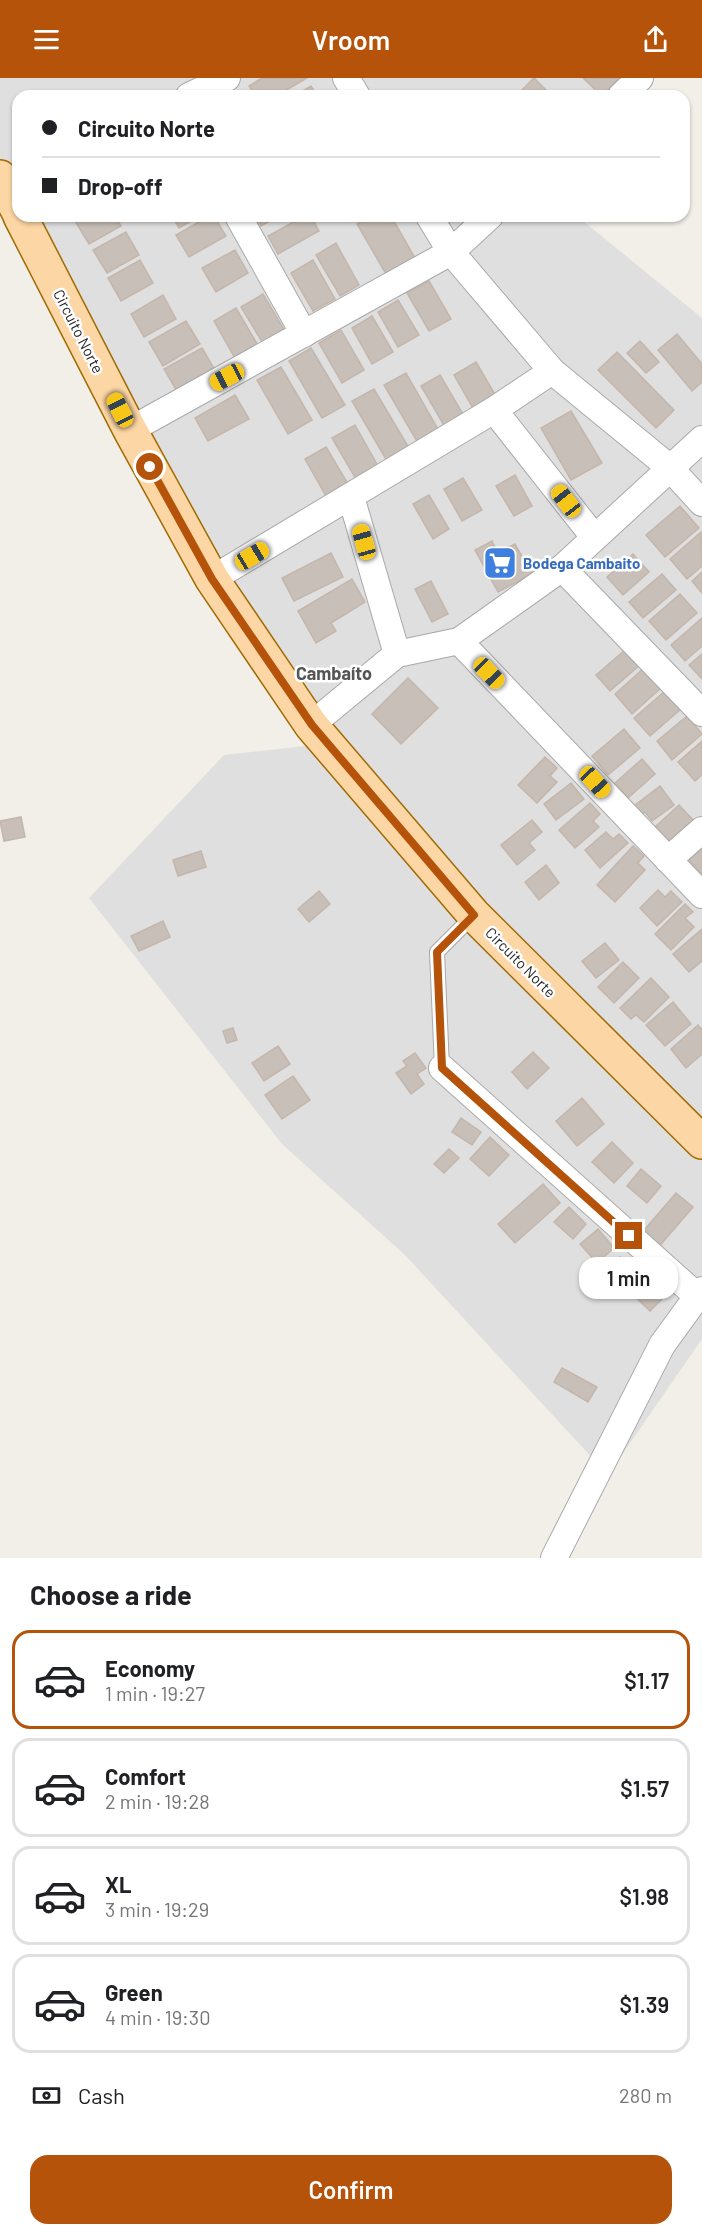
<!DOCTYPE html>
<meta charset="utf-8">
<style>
body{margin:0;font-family:Barlow,sans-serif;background:#f2f2f2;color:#202124;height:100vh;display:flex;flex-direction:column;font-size:22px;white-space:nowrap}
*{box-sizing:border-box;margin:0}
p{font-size:20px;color:#757577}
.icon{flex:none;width:33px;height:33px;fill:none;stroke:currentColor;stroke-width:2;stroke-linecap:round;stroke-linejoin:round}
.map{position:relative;height:1480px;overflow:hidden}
.drawer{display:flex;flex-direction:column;background:#fff;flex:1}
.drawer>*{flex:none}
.banner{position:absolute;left:12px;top:12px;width:678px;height:132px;border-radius:18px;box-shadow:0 2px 4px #0004;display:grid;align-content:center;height:132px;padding:0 30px;background:#fff}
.end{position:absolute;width:27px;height:27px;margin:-14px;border:8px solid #b45309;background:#fff;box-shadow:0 0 0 3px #fff}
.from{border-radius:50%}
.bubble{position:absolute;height:42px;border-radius:18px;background:#fff;box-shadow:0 2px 4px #0004;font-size:20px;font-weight:600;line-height:42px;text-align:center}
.car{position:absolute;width:18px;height:36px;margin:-18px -9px;border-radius:8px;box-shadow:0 0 4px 2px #0007;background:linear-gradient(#f5c518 24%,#345 0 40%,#f5c518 0 76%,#345 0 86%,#f5c518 0)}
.banner b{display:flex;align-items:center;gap:21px;height:57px;font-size:22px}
.banner b+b{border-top:2px solid #e0e0e0}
.banner i{width:15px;height:15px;background:#202124}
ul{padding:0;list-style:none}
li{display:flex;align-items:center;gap:18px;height:99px;margin:0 12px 9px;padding:0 18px;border:3px solid #e0e0e0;border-radius:18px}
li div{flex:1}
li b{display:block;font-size:22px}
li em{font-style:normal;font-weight:600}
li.active{border-color:#b45309}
li>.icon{width:54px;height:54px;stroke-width:1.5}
h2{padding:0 30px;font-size:27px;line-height:72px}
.pay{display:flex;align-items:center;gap:15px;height:66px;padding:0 30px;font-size:22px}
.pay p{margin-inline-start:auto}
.cta{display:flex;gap:12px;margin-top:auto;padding:12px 30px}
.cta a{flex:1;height:69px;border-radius:18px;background:#b45309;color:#fff;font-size:24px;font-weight:600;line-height:69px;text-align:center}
header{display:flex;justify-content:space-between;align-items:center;height:78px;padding:0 30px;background:#b45309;color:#fff;font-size:27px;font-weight:600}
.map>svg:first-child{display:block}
.residential{fill:#e0dfdf}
.building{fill:#c7bfb8;stroke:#c4b6ab;stroke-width:1.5}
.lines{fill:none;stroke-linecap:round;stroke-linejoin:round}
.service-casing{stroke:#a9a9a9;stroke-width:16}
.minor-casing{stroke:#a9a9a9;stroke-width:28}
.primary-casing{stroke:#a06b00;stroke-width:36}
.service{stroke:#fff;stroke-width:14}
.minor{stroke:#fff;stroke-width:26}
.primary{stroke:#fcd6a4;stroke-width:33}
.route{stroke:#b45309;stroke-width:8}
.labels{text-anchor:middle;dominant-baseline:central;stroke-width:5;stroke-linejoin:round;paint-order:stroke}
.street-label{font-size:15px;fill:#222;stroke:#fff}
.shop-label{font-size:15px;font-weight:bold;fill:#366cbe;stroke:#fff;text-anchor:start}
.quarter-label{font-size:18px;font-weight:bold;fill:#555;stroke:#fff}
</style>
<header><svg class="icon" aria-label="menu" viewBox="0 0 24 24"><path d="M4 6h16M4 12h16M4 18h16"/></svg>Vroom<svg class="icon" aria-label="share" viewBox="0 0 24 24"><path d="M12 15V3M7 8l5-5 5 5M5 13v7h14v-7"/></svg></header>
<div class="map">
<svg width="702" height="1480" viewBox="0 0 702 1480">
<rect width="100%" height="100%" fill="#f2efe9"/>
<!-- residential -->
<path class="residential" d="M0 0H648L632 18H18V138H577L702 240V1261L608 1397 405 1177 282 1066 89 820 224 677 313 667 0 111Z"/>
<!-- building -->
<g class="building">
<path d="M262 0H307L276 18H255L249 8Z"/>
<path d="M534 0 552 18H516Z"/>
<path d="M583 0H619L602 18Z"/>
<path d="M311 8 317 18H294Z"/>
<path d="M84 138H115L121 148 89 166 75 143Z"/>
<path d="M172 138H200L179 150Z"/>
<path d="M209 138H214L226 158 189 179 176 157Z"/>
<path d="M255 138H279L261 148Z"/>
<path d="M304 138H311L319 153 278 176 268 158Z"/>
<path d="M370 138H391L415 180 386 196 357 146Z"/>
<path d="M126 154 139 177 107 195 93 172Z"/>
<path d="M336 165 359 207 340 218 316 177Z"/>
<path d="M235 172 248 195 216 214 202 190Z"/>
<path d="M140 182 153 205 121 223 108 200Z"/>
<path d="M313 182 335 221 313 233 291 195Z"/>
<path d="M429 203 451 241 429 253 407 215Z"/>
<path d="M263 216 286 255 264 267 241 229Z"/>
<path d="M163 217 176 241 144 259 131 236Z"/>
<path d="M398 222 419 257 398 269 378 234Z"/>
<path d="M236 230 259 269 236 282 214 243Z"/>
<path d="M372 238 393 274 372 286 352 250Z"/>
<path d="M186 243 200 266 163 288 149 264Z"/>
<path d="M341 252 364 292 342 305 319 265Z"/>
<path d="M677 256 702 286V304L692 313 658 272Z"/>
<path d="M640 263 659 284 646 295 627 275Z"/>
<path d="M202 270 216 294 178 315 164 291Z"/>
<path d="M311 270 345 327 322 340 289 283Z"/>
<path d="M617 274 674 332 656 350 598 292Z"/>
<path d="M476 284 497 320 474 332 454 297Z"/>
<path d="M281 289 312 342 288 356 257 302Z"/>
<path d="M406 295 439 353 418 365 384 307Z"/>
<path d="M440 297 464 338 445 349 421 308Z"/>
<path d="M374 311 409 370 387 383 352 323Z"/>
<path d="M235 317 249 341 208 363 195 340Z"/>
<path d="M571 333 602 385 571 402 541 350Z"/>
<path d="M355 347 378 388 356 401 332 360Z"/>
<path d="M326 369 348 406 326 418 305 381Z"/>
<path d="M515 397 532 428 514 438 496 408Z"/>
<path d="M463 400 482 432 462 443 444 411Z"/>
<path d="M429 417 449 451 433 461 413 426Z"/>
<path d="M680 428 699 450 665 479 646 457Z"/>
<path d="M701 454 702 488 687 501 670 481Z"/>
<path d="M492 463 498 475 515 466 532 496 498 514 475 472Z"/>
<path d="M331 475 343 499 294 523 282 500Z"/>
<path d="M633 476 649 494 623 517 607 499Z"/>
<path d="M702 494V515L692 503Z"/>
<path d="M662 496 676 512 643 540 629 524Z"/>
<path d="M352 501 365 524 331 545 336 553 316 565 298 533Z"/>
<path d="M431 503 448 536 432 544 415 511Z"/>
<path d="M680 516 697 535 666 562 649 543Z"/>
<path d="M702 540V568L685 583 671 567Z"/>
<path d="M625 572 639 588 610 613 596 597Z"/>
<path d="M702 576V601L689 587Z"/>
<path d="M644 590 661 610 632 636 615 616Z"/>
<path d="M408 600 438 630 401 666 372 636Z"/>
<path d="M665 613 681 631 650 658 634 640Z"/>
<path d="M687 638 702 656 672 682 657 663Z"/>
<path d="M624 651 640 670 608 697 592 678Z"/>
<path d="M702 663V697L695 703 678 684Z"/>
<path d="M545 679 557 690 550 698 557 704 537 725 518 707Z"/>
<path d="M642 681 655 696 628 720 615 705Z"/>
<path d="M571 705 584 721 556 742 544 726Z"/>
<path d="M660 708 674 727 652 743 645 734 641 737 634 728Z"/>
<path d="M590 725 600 736 593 743 599 749 575 770 559 752Z"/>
<path d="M679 727 695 744 673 765 654 750Z"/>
<path d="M21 739 25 759 4 763 0 743Z"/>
<path d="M532 742 542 754 529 765 535 772 517 787 501 767Z"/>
<path d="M606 754 613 761 619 756 628 765 600 790 585 772Z"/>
<path d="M633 768 644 778 638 785 645 792 615 824 597 807Z"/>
<path d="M702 769V796L689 782Z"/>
<path d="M201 773 206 789 178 798 173 782Z"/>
<path d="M546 787 559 805 539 822 525 804Z"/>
<path d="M658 812 665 819 671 813 682 824 657 848 640 830Z"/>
<path d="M319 813 330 826 309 844 298 831Z"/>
<path d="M685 826 693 834 685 840 694 849 671 872 655 856Z"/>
<path d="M163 843 170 859 139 873 131 858Z"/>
<path d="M702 851V883L689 894 673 876Z"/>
<path d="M605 865 619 882 596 900 582 883Z"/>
<path d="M623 884 639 900 614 925 598 909Z"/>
<path d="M651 900 669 919 644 944 636 937 631 941 620 930Z"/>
<path d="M673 924 691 946 665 968 646 947Z"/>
<path d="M698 947 702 952V976L686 990 671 971Z"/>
<path d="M233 950 237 962 227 965 223 953Z"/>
<path d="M278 968 290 986 264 1003 252 985Z"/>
<path d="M533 974 549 990 527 1011 512 994Z"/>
<path d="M415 975 426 990 417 996 424 1006 411 1016 396 995 407 988 403 983Z"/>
<path d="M293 998 310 1022 282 1041 265 1017Z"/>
<path d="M582 1020 604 1046 577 1068 556 1043Z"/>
<path d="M461 1040 481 1054 472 1067 452 1054Z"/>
<path d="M490 1059 509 1077 489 1098 470 1081Z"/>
<path d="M612 1064 633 1085 614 1105 592 1084Z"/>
<path d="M449 1071 459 1080 444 1095 434 1086Z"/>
<path d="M641 1091 661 1108 647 1125 627 1108Z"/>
<path d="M543 1106 560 1125 515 1165 498 1146Z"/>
<path d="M676 1115 693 1129 657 1171 640 1157Z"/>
<path d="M569 1129 586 1146 573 1161 554 1144Z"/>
<path d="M598 1151 614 1170 597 1185 580 1166Z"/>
<path d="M620 1179 640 1199 625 1213 606 1193Z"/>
<path d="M648 1202 665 1218 650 1233 634 1218Z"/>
<path d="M562 1290 597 1309 588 1324 554 1304Z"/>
</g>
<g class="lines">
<!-- service casing -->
<g class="service-casing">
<path id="service" d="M442 990 437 874 474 837"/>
</g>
<!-- minor casing -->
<g class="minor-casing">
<g id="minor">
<path d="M346 0 357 18"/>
<path d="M189 18 227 0"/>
<path d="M621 18 640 0"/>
<path d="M238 138 304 256"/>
<path d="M429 138 451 174 552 293 669 389 702 425"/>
<path d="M494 332 594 459"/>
<path d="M130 352 451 174 490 138"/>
<path d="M351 419 397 576"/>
<path d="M562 490 702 635"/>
<path d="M212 501 494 332 552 293"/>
<path d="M459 563 702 817"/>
<path d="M311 647 397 576 459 563 562 490 702 361"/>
<path d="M668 782 702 752"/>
<path d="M442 990 697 1218"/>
<path d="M554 1480 662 1267 702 1212"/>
</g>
</g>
<!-- primary casing -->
<g class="primary-casing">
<g id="primary">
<path d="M0 99 18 133"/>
<path d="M20 138 130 352 212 501 311 647 474 837 702 1064"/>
</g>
</g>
<!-- service -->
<use href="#service" class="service"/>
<!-- minor -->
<use href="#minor" class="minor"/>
<!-- primary -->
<use href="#primary" class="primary"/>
</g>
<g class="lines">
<!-- route -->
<path class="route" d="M150 389 212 501 312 647 474 837 437 874 442 990 629 1158"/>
</g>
<!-- icons -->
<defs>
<g id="supermarket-square" transform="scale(1.725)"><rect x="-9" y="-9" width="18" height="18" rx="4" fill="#3f7fe0" stroke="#fff"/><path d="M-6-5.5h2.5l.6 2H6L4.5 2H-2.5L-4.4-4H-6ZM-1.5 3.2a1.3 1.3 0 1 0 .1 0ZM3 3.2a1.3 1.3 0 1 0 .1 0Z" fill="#fff"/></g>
</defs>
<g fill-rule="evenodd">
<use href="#supermarket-square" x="500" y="485"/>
</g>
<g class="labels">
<!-- street labels -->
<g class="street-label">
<text transform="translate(79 253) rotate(63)">Circuito Norte</text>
<text transform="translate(521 884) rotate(45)">Circuito Norte</text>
</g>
<!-- shop labels -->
<g class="shop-label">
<text x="523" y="485">Bodega Cambaito</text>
</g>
<!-- quarter labels -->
<g class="quarter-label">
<text x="334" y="595">Cambaíto</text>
</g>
</g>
</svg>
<i class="end from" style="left:150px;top:389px"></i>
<i class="end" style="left:629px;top:1158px"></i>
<div class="bubble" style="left:579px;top:1179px;width:99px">1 min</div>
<i class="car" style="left:227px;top:299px;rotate:242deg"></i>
<i class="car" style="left:120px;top:332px;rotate:333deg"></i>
<i class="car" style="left:566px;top:423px;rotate:322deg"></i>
<i class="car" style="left:364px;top:464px;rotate:344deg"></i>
<i class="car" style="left:252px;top:478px;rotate:59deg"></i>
<i class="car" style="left:489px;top:595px;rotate:136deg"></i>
<i class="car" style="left:595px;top:704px;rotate:137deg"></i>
<div class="banner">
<b><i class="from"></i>Circuito Norte</b>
<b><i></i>Drop-off</b>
</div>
</div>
<section class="drawer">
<h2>Choose a ride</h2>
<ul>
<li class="active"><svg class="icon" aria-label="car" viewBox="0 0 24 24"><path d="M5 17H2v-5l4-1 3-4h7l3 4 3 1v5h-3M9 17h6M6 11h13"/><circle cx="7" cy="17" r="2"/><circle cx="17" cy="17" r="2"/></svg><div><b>Economy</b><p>1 min · 19:27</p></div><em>$1.17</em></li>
<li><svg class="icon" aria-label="car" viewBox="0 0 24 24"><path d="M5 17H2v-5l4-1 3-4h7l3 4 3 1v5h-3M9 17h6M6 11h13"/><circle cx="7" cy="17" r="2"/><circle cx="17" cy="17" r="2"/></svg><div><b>Comfort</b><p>2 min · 19:28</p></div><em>$1.57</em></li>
<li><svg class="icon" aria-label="car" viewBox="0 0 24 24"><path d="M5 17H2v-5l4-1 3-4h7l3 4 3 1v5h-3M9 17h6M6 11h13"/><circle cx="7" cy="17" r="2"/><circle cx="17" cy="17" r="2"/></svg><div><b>XL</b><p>3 min · 19:29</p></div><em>$1.98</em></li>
<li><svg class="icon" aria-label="car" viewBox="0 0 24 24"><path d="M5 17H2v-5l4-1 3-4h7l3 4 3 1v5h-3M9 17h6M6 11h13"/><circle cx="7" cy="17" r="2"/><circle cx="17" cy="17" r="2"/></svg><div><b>Green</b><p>4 min · 19:30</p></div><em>$1.39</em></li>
</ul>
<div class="pay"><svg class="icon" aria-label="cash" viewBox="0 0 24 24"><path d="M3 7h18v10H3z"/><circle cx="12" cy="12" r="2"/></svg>Cash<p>280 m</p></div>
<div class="cta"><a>Confirm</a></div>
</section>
